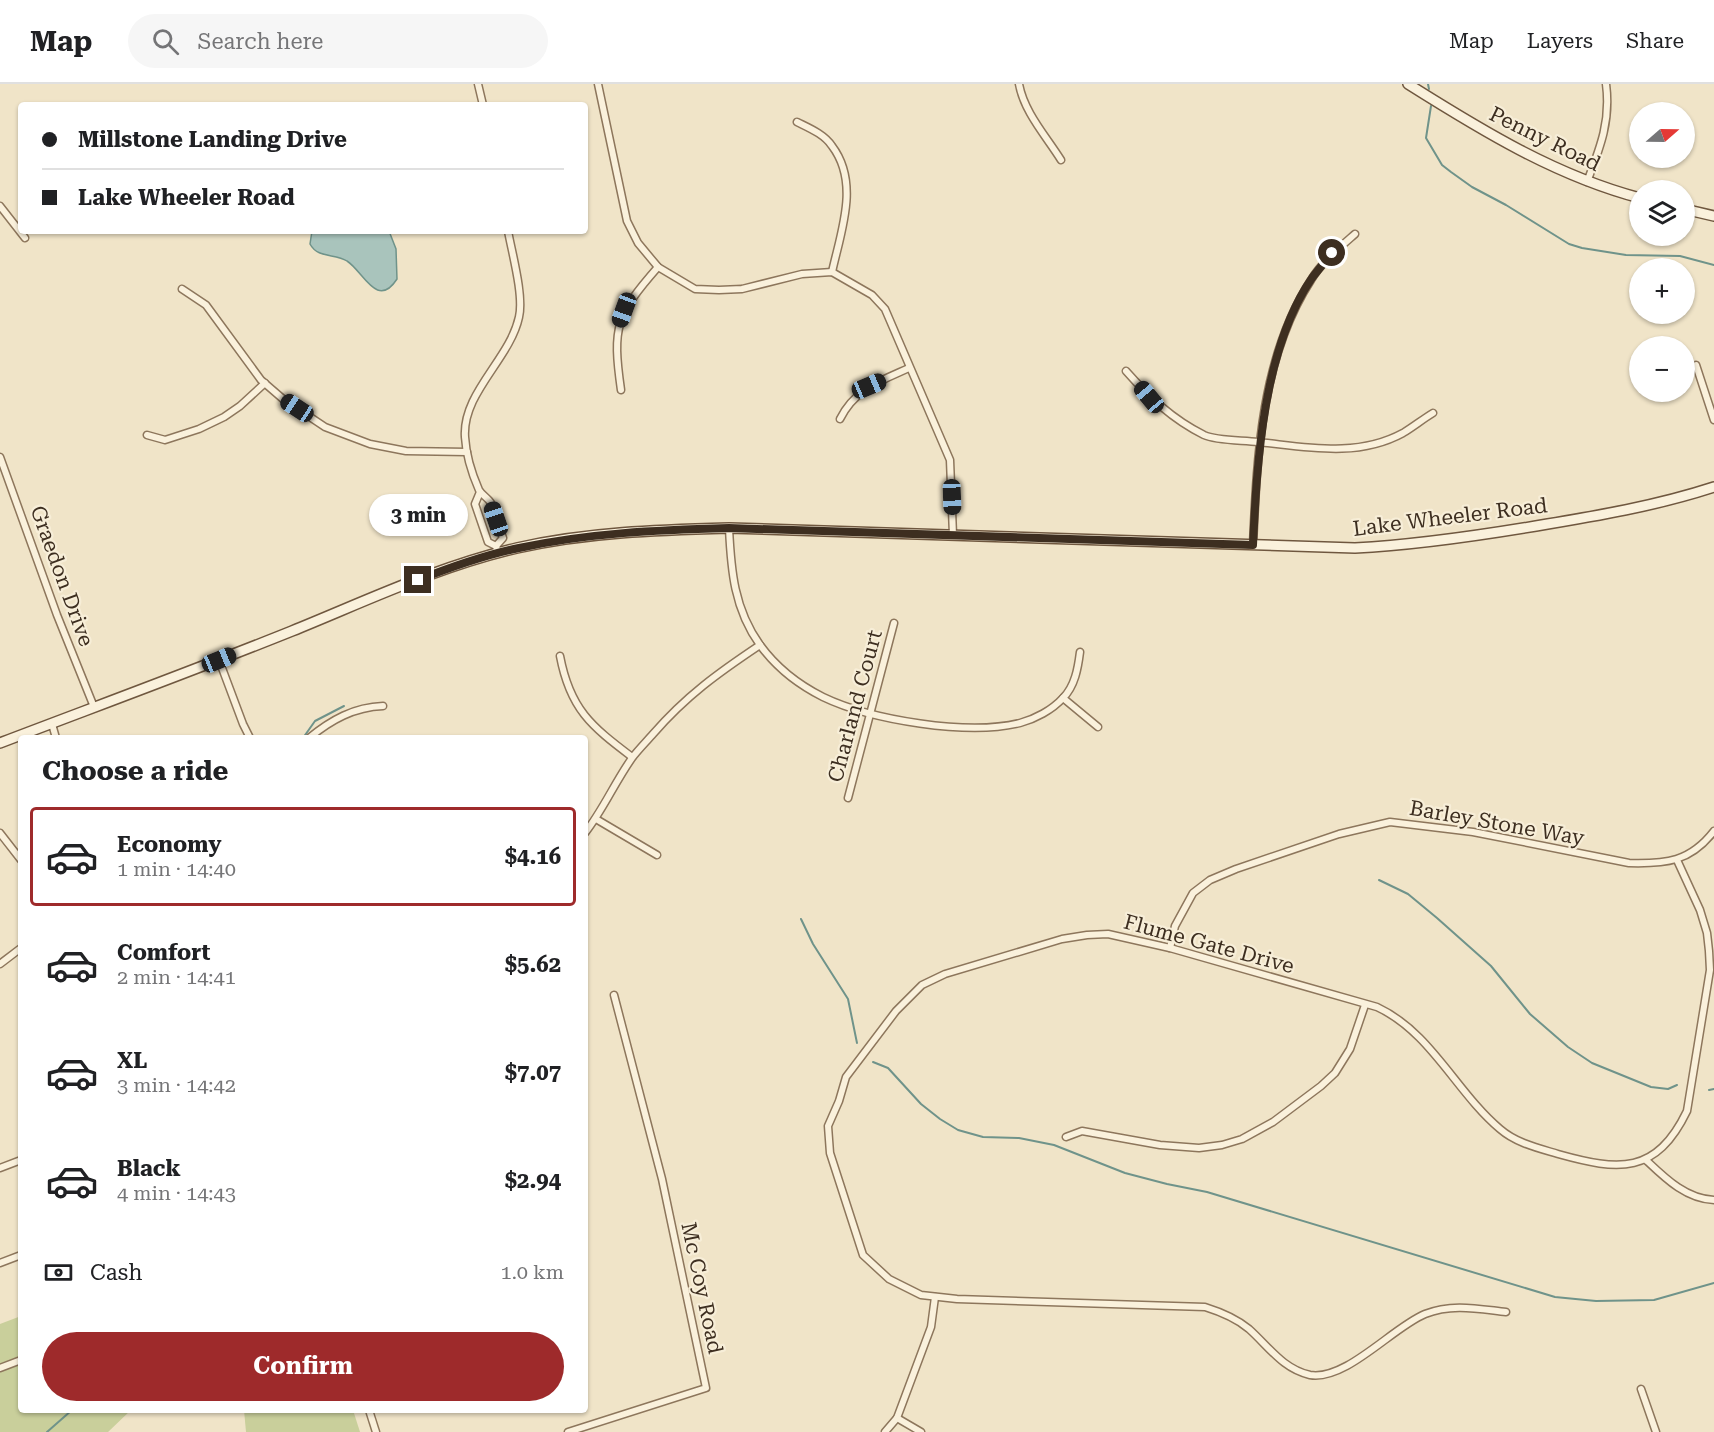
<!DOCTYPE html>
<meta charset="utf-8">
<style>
body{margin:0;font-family:"Roboto Serif",serif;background:#f6f6f6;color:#202124;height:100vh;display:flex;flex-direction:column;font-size:22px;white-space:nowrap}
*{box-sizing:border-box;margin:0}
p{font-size:20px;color:#757577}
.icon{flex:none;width:33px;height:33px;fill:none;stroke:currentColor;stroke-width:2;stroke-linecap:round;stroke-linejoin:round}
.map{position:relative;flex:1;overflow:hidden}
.side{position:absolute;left:18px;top:651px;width:570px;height:678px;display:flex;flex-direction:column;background:#fff;border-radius:6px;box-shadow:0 2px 4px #0004}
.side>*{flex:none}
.guide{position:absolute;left:18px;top:18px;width:570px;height:132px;border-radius:6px;box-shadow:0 2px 4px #0004;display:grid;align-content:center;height:132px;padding:0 24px;background:#fff}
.needle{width:39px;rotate:70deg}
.fabs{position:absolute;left:1629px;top:18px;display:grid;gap:12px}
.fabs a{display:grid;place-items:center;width:66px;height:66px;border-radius:50%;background:#fff;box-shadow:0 2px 4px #0004;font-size:30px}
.end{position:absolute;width:27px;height:27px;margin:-14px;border:8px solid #3d2e20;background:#fff;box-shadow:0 0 0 3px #fff}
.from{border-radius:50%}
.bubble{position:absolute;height:42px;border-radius:21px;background:#fff;box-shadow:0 2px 4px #0004;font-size:20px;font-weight:700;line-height:42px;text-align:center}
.car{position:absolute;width:18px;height:36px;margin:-18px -9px;border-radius:8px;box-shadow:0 0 4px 2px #0007;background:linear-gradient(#222 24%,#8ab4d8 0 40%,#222 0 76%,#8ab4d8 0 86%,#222 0)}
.guide b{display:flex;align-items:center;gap:21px;height:57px;font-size:22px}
.guide b+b{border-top:2px solid #e0e0e0}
.guide i{width:15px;height:15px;background:#202124}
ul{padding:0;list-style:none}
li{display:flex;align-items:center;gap:18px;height:99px;margin:0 12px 9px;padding:0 12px;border:3px solid transparent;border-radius:6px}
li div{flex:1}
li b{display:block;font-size:22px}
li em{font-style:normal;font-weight:700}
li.current{border-color:#9e2a2b}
li>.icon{width:54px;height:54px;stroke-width:1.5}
h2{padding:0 24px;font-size:27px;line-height:72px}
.pay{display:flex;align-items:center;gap:15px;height:66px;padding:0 24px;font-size:22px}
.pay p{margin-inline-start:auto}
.cta{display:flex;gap:12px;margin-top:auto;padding:12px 24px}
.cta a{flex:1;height:69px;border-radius:36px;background:#9e2a2b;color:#fff;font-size:24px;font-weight:700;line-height:69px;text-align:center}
header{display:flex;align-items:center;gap:36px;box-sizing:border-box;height:84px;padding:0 30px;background:#fff;border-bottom:2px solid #e0e0e0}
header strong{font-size:28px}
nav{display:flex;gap:33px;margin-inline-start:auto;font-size:21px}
.search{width:420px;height:54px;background:#f6f6f6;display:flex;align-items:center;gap:15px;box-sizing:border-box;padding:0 21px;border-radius:33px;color:#757577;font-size:22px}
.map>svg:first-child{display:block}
.green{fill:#c9cf9b}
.water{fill:#a9c4bc;stroke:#6f938a;stroke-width:1.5}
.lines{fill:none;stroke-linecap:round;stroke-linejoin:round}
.stream{stroke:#6f938a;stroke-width:2}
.street-casing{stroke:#8d765c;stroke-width:9}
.secondary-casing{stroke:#6f573f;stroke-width:12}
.street{stroke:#faf1dc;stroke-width:6}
.secondary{stroke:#faf1dc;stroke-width:9}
.route{stroke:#3d2e20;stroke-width:8}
.labels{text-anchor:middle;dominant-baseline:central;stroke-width:4.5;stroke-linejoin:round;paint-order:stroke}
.street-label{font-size:21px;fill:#3d2e20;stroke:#f7eed8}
</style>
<header>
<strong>Map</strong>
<div class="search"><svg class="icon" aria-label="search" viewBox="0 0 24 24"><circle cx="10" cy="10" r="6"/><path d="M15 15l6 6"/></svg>Search here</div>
<nav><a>Map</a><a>Layers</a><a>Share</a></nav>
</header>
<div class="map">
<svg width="1714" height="1348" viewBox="0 0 1714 1348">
<rect width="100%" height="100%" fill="#f0e4c8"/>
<!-- green -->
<g class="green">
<path d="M21 1232V1326H131L108 1348H0V1240Z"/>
<path d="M244 1326H353L360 1348H246Z"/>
</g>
<!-- water -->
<path class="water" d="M312 147H389L396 165 397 195C377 226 363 187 347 177 335 169 318 175 310 160Z"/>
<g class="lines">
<!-- stream -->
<g class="stream">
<path d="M1428 0 1429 5"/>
<path d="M1431 22 1426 54 1442 81 1451 88 1472 103 1506 121 1569 160 1582 164 1626 171 1680 172 1714 181"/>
<path d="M303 654 315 637 344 622"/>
<path d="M1379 796 1408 810 1437 834 1491 882 1530 930 1568 963 1592 979 1651 1003 1668 1005 1677 1001"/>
<path d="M801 835 813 860 848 915 857 959"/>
<path d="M873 978 888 984 921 1020 940 1035 958 1046 983 1053 1019 1054 1054 1061 1125 1089 1167 1100 1207 1108 1555 1213 1596 1217 1654 1216 1714 1199"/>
<path d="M1709 1006 1714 1005"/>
<path d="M47 1348 72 1326"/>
</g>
<!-- street casing -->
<g class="street-casing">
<g id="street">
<path d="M478 0 483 21"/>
<path d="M598 0 627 137 638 159 658 183 695 205 719 206 742 205 802 190 832 188 872 211 885 225 950 376 953 451"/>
<path d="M1019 0C1024 28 1046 52 1061 76"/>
<path d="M797 38C809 44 824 50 832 62 860 99 841 147 832 188"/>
<path d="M1587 98C1600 64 1611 37 1606 0"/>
<path d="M0 122 25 154"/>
<path d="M182 205 206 221 261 296 283 315 325 343 370 360 406 367 467 368"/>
<path d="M1696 281 1714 336"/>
<path d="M1126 287C1149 313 1172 335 1204 351 1217 357 1243 356 1258 358 1307 363 1357 374 1403 349 1413 343 1423 335 1433 329"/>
<path d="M621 306C612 243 616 231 658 183"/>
<path d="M840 335C855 305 880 297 909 284"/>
<path d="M147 351 165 356 199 345 224 333 240 322 265 299"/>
<path d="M0 373 57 531 94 623"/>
<path d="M480 408 475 420 488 458 496 462 497 466"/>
<path d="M729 444C731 486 734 525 760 561 776 583 799 601 823 613 871 636 968 652 1020 639 1035 635 1052 626 1063 614 1075 602 1078 584 1080 568"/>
<path d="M1253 461C1257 373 1261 273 1311 196 1322 178 1339 164 1355 150"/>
<path d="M496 462 503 454C499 443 496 430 491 419 488 414 482 411 479 406 472 390 466 370 465 353 462 309 510 275 519 233 524 212 512 169 508 147"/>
<path d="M560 572C570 625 591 642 632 673"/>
<path d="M219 576 243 640 250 654"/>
<path d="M1063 614 1098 643"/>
<path d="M52 640 56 654"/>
<path d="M309 654C331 636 354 623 383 622"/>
<path d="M848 714 894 539"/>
<path d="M596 735 657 771"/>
<path d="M0 749 21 776"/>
<path d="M585 749C603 726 615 698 632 674 638 666 646 658 653 650 686 612 718 589 760 561"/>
<path d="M1170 864 1175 842 1193 809 1210 796 1236 785 1339 750 1390 738 1473 748 1629 779C1666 780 1690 778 1714 747"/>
<path d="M0 880 21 864"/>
<path d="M1066 1053 1082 1047 1160 1061 1199 1064 1222 1061 1242 1055 1273 1038 1321 1002 1335 989 1350 965 1365 921"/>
<path d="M1646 1076C1665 1094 1686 1115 1714 1116"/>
<path d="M0 1084 21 1076"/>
<path d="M0 1179 21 1171"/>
<path d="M1506 1228C1479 1225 1452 1219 1425 1230 1393 1243 1346 1297 1310 1291 1283 1285 1269 1263 1249 1245 1236 1234 1221 1228 1205 1223L957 1215 921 1211 889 1195 863 1171 830 1069 828 1042 839 1017 846 993 896 927 922 901 945 890 1062 855 1087 851 1108 850 1170 864 1377 923C1431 948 1456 1008 1500 1045 1516 1059 1538 1064 1558 1070 1619 1087 1656 1091 1687 1027L1710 886 1709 867 1707 849 1700 826 1677 776"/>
<path d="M0 1284 21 1276"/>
<path d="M1641 1305 1656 1348"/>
<path d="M369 1326 376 1348"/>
<path d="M897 1334 921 1348"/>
<path d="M568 1348 706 1304 662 1095 614 911"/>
<path d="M885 1348 897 1334 931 1243 935 1213"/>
</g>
</g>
<!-- secondary casing -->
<g class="secondary-casing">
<g id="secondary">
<path d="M1408 0C1481 46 1556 92 1640 114"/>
<path d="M1684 125 1714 132"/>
<path d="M0 659C97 622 195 586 292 547 366 517 439 482 517 464 587 448 658 446 729 444L1355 464C1416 461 1476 452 1536 442 1596 432 1656 422 1714 403"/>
</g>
</g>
<!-- street -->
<use href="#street" class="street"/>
<!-- secondary -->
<use href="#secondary" class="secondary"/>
</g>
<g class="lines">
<!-- route -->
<path class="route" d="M418 496C451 483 484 471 519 464 588 449 658 446 729 444L1253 461C1257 378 1263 265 1312 194 1318 186 1325 178 1332 169"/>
</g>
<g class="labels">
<!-- street labels -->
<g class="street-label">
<text transform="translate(1545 55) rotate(26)">Penny Road</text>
<text transform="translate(1450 433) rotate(-7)">Lake Wheeler Road</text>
<text transform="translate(62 492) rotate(70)">Graedon Drive</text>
<text transform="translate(855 622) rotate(-75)">Charland Court</text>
<text transform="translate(1497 739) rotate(10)">Barley Stone Way</text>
<text transform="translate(1209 860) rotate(15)">Flume Gate Drive</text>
<text transform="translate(702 1204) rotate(78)">Mc Coy Road</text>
</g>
</g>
</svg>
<div class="fabs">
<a><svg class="needle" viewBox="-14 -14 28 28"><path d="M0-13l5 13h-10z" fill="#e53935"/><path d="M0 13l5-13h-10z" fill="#757577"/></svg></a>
<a><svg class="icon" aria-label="layers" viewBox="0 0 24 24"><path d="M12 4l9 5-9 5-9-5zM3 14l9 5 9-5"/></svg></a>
<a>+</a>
<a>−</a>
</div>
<i class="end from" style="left:1332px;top:169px"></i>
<i class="end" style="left:418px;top:496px"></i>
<div class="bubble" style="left:369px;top:410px;width:99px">3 min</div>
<i class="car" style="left:624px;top:226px;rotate:200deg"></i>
<i class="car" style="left:869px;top:302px;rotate:67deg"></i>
<i class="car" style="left:1149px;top:313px;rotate:320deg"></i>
<i class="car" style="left:297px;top:324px;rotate:303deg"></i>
<i class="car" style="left:952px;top:413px;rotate:178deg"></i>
<i class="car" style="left:496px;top:435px;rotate:341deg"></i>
<i class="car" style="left:219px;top:576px;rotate:68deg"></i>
<div class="guide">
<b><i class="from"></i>Millstone Landing Drive</b>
<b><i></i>Lake Wheeler Road</b>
</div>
<section class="side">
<h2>Choose a ride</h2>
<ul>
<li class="current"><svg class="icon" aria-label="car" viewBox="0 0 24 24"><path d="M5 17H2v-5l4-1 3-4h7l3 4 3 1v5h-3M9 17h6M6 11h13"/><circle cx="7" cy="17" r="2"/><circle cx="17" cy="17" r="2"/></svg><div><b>Economy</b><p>1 min · 14:40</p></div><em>$4.16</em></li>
<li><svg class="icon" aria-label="car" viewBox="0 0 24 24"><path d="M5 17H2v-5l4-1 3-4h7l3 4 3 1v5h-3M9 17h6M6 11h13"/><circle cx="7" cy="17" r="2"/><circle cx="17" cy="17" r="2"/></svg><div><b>Comfort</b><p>2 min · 14:41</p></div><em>$5.62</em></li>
<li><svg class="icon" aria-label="car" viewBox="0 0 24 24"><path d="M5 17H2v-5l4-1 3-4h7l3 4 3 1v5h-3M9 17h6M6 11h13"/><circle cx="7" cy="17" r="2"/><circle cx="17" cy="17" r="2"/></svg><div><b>XL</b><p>3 min · 14:42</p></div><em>$7.07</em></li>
<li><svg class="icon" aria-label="car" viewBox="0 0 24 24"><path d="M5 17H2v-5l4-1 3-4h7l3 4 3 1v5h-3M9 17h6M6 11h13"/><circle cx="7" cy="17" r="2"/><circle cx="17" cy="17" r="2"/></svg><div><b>Black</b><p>4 min · 14:43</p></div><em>$2.94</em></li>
</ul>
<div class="pay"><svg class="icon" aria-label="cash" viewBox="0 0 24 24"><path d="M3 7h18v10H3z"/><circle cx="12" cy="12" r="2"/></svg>Cash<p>1.0 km</p></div>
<div class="cta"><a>Confirm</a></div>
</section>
</div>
